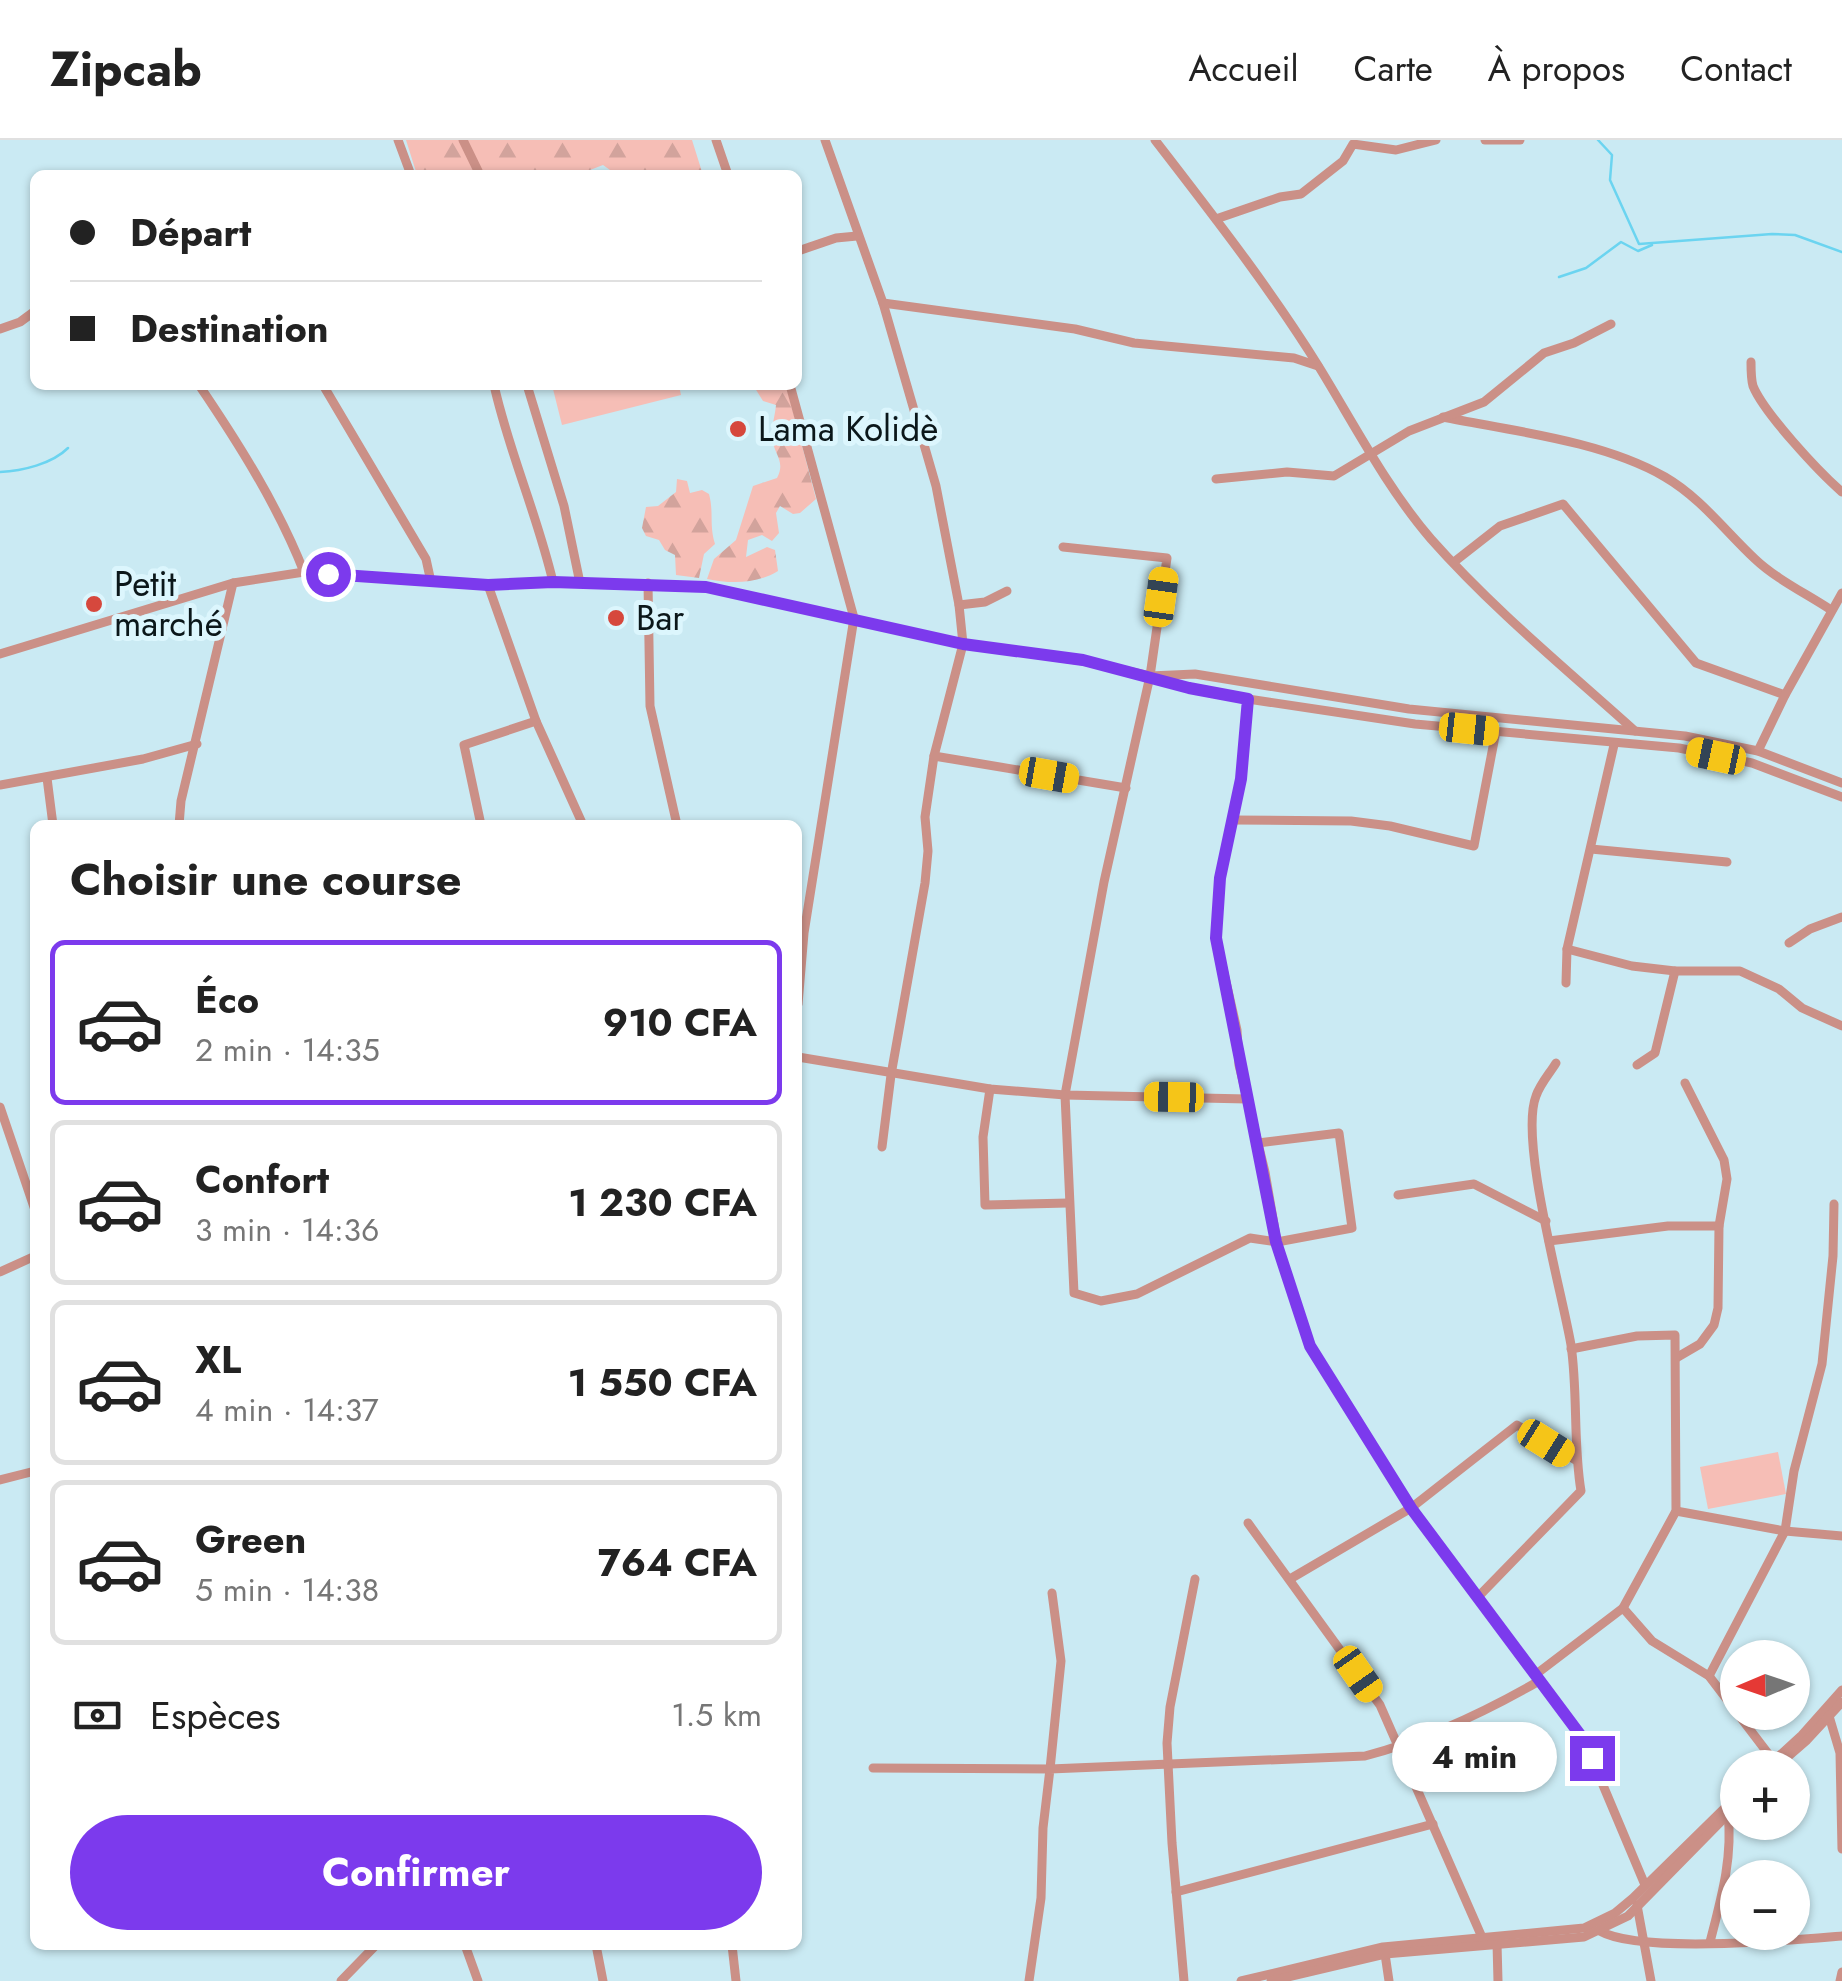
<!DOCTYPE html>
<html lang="fr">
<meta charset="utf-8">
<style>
body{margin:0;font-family:Jost,sans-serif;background:#f2f2f2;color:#222;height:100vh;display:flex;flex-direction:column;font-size:38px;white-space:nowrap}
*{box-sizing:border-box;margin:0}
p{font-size:32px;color:#767676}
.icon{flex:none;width:55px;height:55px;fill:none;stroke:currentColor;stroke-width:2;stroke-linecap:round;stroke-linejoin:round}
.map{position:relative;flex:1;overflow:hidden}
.side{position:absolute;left:30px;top:680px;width:772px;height:1130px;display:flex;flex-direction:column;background:#fff;border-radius:15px;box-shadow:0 2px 8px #0004}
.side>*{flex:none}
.guide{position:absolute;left:30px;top:30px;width:772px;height:220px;border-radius:15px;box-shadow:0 2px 8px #0004;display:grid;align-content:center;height:220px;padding:0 40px;background:#fff}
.needle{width:65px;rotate:268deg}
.fabs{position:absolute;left:1720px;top:1500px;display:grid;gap:20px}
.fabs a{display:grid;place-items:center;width:90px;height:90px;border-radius:50%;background:#fff;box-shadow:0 2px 8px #0004;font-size:50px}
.end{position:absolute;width:45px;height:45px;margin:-22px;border:12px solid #7c3aed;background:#fff;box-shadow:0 0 0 5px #fff}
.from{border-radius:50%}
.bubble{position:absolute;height:70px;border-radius:35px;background:#fff;box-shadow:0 2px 8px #0004;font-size:32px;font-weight:700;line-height:70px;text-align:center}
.car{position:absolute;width:30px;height:60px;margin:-30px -15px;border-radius:12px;box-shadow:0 0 8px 2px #0007;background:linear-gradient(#f5c518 24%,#345 0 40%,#f5c518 0 76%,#345 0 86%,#f5c518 0)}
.guide b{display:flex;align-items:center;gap:35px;height:95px;font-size:38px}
.guide b+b{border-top:2px solid #e0e0e0}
.guide i{width:25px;height:25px;background:#222}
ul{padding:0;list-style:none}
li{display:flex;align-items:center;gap:30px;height:165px;margin:0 20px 15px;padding:0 20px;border:5px solid #e0e0e0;border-radius:15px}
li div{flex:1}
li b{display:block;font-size:38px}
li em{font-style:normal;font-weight:700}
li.selected{border-color:#7c3aed}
li>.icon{width:90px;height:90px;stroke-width:1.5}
h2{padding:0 40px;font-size:45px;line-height:120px}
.pay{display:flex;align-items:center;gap:25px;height:110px;padding:0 40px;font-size:38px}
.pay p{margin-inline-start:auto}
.button{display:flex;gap:20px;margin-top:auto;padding:20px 40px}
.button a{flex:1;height:115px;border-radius:60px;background:#7c3aed;color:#fff;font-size:40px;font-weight:700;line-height:115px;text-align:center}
header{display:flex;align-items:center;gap:60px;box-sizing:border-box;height:140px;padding:0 50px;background:#fff;border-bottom:2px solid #e0e0e0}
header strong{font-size:48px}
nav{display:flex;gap:55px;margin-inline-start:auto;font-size:35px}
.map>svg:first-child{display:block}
.green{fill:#f6beb6}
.forest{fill:url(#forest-firs)}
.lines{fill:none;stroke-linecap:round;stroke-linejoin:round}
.stream{stroke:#6bd4f0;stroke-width:2.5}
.street{stroke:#cb9087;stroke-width:9}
.route{stroke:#7c3aed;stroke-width:12}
.poi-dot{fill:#d6483d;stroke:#dcf6fd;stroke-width:4}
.labels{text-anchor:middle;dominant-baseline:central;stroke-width:10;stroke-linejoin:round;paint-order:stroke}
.poi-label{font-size:35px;fill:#0b171a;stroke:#dcf6fd;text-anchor:start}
</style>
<header>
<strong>Zipcab</strong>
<nav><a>Accueil</a><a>Carte</a><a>À propos</a><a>Contact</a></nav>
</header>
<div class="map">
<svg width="1842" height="1841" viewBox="0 0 1842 1841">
<defs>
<pattern id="forest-firs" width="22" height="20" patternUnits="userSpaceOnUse" patternTransform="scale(2.5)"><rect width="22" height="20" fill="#f6beb6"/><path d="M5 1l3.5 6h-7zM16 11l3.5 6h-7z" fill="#d2a39c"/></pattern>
</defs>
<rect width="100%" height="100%" fill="#caeaf3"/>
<!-- green -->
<g class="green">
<path d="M552 245H679L681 255 562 285Z"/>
<path d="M1778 1312 1786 1354 1708 1369 1700 1327Z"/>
</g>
<!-- forest -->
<g class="forest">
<path d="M406 0H692L703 35H617L603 25 577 35H417Z"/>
<path d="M753 245H786L816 359 800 373 793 374 780 366 776 373 779 393 772 401 762 395 748 400 746 417 767 407 775 410 778 431C757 444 731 444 707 439L714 419 736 400 753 346 777 338C786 321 774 315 772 298 771 288 775 276 776 265L763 261Z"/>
<path d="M677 339 687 341 690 353 702 350 709 354C714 372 709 385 715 404L704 414 699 438 676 435 675 415 665 410 659 400 646 396 642 388 646 367 658 366 676 352Z"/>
</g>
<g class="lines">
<!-- stream -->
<g class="stream">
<path d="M1598 0 1612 15 1610 40 1639 104 1772 94 1795 95 1842 112"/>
<path d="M1559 137 1586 128 1621 102 1638 111 1652 105"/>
<path d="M0 332C22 331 52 324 68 308"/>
</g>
<!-- street -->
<g class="street">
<path d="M398 0 411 35"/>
<path d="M463 0 480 35"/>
<path d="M716 0 728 35"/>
<path d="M825 0 883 163 936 346 959 465 963 504 934 616 925 677 928 711 925 743 891 935 882 1007"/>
<path d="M1155 0C1212 74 1270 148 1319 227 1354 284 1387 348 1431 399 1493 469 1565 528 1635 591"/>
<path d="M1485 0H1520"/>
<path d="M1216 79 1280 57 1301 54 1343 21 1353 4 1396 10 1436 0"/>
<path d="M798 111 836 98 857 96"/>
<path d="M883 163 1075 189 1134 203 1294 218 1318 226"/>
<path d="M0 189 20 182 35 171"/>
<path d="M1751 222C1751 230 1751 239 1753 246 1764 273 1819 332 1842 352"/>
<path d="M199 245C239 304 278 366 304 432"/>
<path d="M323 245 426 419 431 442"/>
<path d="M494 245C509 312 537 374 553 442"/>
<path d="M527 245 564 366 580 443"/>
<path d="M790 245 854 478 804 793 798 864"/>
<path d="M1443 277C1513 291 1603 301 1665 337 1701 358 1725 391 1755 419 1776 439 1807 454 1831 470"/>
<path d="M1216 339 1287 332 1334 336 1409 291 1484 262 1544 213 1574 203 1611 184"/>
<path d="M1063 407 1167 418 1150 536 1104 742 1065 955 1074 1153 1101 1161 1137 1154 1250 1098 1277 1102 1352 1088 1339 993 1258 1003"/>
<path d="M1454 422 1500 386 1563 364 1696 523 1785 555"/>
<path d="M648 443 650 566 677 685"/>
<path d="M488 445 536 581 583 685"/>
<path d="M959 465 985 462 1007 451"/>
<path d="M0 514 233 443 304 432 488 445 553 442 706 447 963 504 1083 521 1150 536 1195 534 1409 569 1685 596 1758 611 1842 643"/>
<path d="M1157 538 1189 548 1248 559 1415 584 1679 608 1752 623 1842 657"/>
<path d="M1248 559 1241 639 1220 738 1216 798 1237 890 1239 925 1265 1032 1277 1102 1310 1206 1411 1368 1584 1600 1645 1745"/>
<path d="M1758 611 1785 555 1842 453"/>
<path d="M934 616 1126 648"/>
<path d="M47 638 53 685"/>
<path d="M0 645 143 619 197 604"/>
<path d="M1233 680 1351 681 1390 686 1474 706 1496 591"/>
<path d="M179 685 181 661 233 443"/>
<path d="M481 685 464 605 536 581"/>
<path d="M1591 709 1727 722"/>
<path d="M1789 803 1810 789 1842 777"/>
<path d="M1567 809 1632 826 1675 831H1740L1779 849 1802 868 1842 886"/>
<path d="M1566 843 1567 809 1614 605"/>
<path d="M798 917 990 949 1065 955 1247 959"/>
<path d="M1637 925 1655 913 1675 831"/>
<path d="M990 949 983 997 985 1065 1068 1063"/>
<path d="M0 967 35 1070"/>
<path d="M1398 1055 1474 1044 1546 1081"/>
<path d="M1549 1101 1668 1086H1719"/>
<path d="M0 1132 35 1116"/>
<path d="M1676 1218 1700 1204 1714 1185 1718 1168 1719 1086 1727 1039 1724 1020 1685 943"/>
<path d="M0 1340 35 1331"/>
<path d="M1676 1371 1785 1391 1842 1396"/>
<path d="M1248 1383 1380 1565 1481 1795"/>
<path d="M1290 1439 1411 1368 1517 1285 1577 1321"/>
<path d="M1478 1457 1581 1351C1573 1303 1578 1253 1571 1205 1562 1152 1519 1000 1536 956 1540 944 1550 933 1556 923"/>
<path d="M1623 1468 1652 1501 1709 1536 1773 1620"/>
<path d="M1535 1535 1623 1468 1676 1371 1675 1195 1637 1196 1571 1209"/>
<path d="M1709 1536 1785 1391 1794 1331 1822 1224 1833 1116 1834 1064"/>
<path d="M1829 1576 1840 1613 1842 1709"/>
<path d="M873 1628 1050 1629 1061 1521 1052 1453"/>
<path d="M1766 1628 1802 1595 1842 1550"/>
<path d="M1775 1628 1807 1600 1842 1562"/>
<path d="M1176 1752 1433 1684"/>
<path d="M1637 1765 1651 1841"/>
<path d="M1600 1791C1640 1814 1792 1800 1842 1796"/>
<path d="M1710 1802C1721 1759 1733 1718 1728 1674"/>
<path d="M1497 1803 1498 1841"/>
<path d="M465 1805 478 1841"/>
<path d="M596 1805 603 1841"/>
<path d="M732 1805 736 1841"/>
<path d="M1385 1814 1389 1841"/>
<path d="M341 1841 376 1805"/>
<path d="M1029 1841 1041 1758 1043 1688 1050 1629 1365 1616C1426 1600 1485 1572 1539 1541"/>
<path d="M1184 1841 1172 1703 1167 1603 1170 1567 1195 1439"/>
<path d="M1241 1841 1383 1807 1584 1788 1615 1773 1633 1758 1738 1655"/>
<path d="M1271 1841 1385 1814 1584 1797 1628 1776 1738 1664"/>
<path d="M1840 1841 1842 1832"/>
</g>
</g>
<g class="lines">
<!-- route -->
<path class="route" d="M328 434 488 445 553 442 706 447 963 504 1083 520 1189 548 1248 559 1241 639 1220 738 1216 798 1276 1102 1310 1206 1411 1368 1584 1600 1592 1618"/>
</g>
<!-- markers -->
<g class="poi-dot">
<circle cx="738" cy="289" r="10"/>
<circle cx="94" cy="464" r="10"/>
<circle cx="616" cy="478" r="10"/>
</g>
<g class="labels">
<!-- poi labels -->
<g class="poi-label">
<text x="758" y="289">Lama Kolidè</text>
<text x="114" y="444">Petit<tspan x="114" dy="40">marché</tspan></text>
<text x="636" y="478">Bar</text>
</g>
</g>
</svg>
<div class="fabs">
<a><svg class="needle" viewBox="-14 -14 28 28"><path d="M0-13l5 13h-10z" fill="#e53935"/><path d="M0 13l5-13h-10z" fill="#767676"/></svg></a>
<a>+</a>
<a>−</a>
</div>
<i class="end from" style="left:328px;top:434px"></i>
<i class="end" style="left:1592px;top:1618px"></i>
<div class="bubble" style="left:1392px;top:1582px;width:165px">4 min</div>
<i class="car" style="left:1161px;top:457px;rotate:8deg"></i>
<i class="car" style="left:1469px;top:589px;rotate:96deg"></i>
<i class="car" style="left:1716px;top:616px;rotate:282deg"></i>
<i class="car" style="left:1049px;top:635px;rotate:100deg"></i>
<i class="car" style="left:1174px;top:957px;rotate:271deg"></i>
<i class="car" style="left:1546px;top:1303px;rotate:122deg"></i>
<i class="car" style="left:1358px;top:1534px;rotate:145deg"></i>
<div class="guide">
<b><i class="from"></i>Départ</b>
<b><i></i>Destination</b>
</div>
<section class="side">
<h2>Choisir une course</h2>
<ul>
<li class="selected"><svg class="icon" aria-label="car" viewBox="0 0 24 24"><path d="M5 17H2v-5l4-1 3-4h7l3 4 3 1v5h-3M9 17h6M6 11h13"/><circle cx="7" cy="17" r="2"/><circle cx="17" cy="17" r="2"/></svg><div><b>Éco</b><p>2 min · 14:35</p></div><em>910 CFA</em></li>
<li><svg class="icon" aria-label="car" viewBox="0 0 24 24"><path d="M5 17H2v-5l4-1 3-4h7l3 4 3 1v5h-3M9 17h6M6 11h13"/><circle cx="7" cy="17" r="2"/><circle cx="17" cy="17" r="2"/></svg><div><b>Confort</b><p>3 min · 14:36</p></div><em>1 230 CFA</em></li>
<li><svg class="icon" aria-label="car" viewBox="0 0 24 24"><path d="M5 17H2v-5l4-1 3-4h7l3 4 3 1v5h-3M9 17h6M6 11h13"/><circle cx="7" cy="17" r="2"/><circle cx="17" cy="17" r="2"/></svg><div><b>XL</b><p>4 min · 14:37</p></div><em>1 550 CFA</em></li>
<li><svg class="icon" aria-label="car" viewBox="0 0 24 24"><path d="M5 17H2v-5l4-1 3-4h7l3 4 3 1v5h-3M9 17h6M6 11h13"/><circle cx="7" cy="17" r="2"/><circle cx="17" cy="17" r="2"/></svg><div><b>Green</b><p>5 min · 14:38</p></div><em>764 CFA</em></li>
</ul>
<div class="pay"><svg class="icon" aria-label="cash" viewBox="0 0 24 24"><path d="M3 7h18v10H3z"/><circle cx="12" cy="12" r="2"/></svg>Espèces<p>1.5 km</p></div>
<div class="button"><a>Confirmer</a></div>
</section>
</div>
